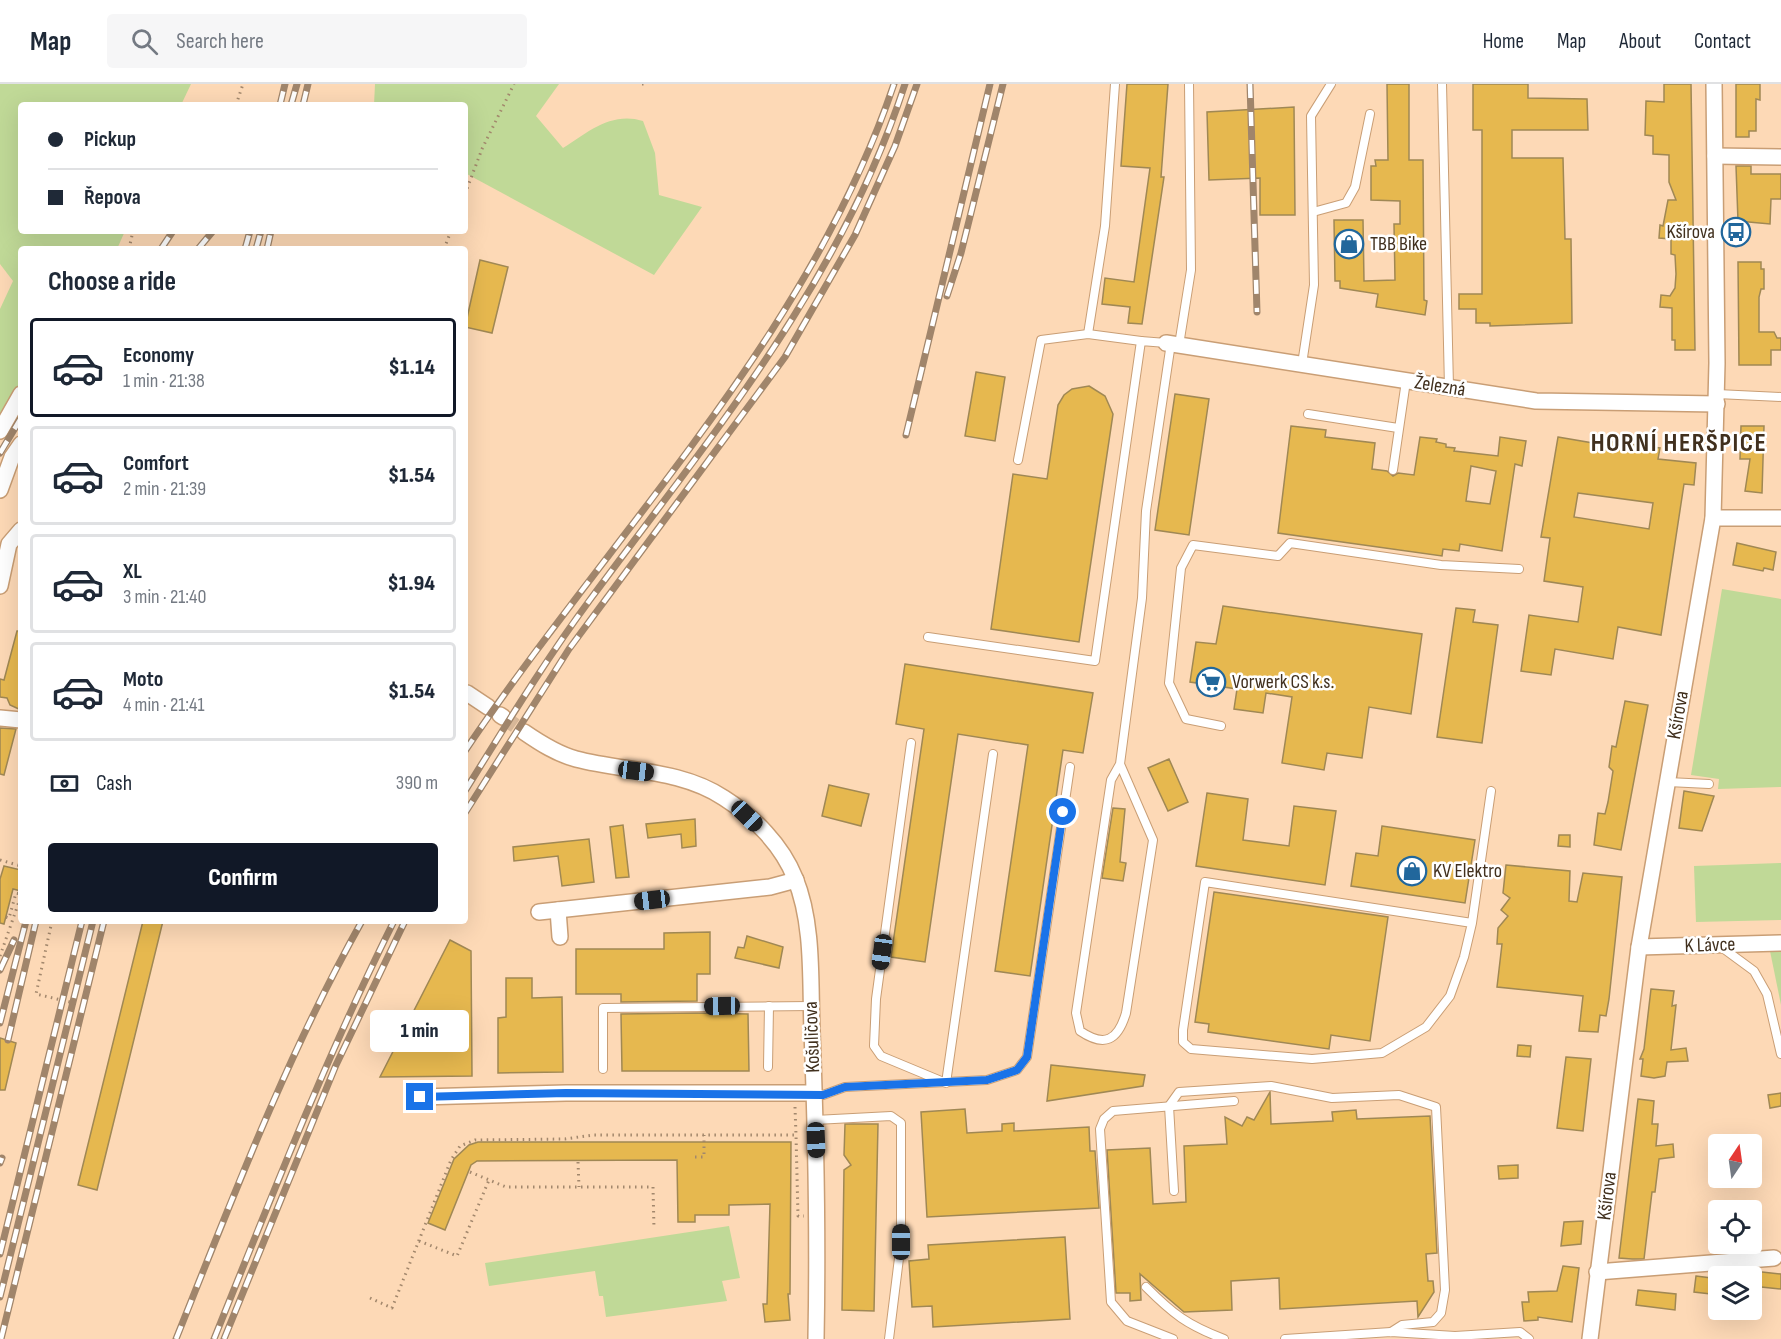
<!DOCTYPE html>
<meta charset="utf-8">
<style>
body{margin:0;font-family:"Sofia Sans Condensed",sans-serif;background:#f6f6f7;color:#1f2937;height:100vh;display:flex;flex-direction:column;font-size:22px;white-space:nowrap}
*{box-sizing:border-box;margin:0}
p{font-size:20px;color:#747a83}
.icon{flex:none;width:33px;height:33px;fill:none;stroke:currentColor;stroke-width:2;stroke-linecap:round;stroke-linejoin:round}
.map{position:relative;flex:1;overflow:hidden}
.side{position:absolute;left:18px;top:162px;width:450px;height:678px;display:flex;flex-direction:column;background:#fff;border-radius:6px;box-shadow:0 6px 24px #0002}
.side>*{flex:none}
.hud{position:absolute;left:18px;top:18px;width:450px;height:132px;border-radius:6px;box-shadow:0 6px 24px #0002;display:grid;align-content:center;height:132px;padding:0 30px;background:#fff}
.needle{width:39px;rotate:13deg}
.controls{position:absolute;left:1708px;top:1050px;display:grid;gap:12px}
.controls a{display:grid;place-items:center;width:54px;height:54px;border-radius:6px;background:#fff;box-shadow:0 6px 24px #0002;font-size:30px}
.end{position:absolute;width:27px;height:27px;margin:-14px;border:8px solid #1a73e8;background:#fff;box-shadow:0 0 0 3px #fff}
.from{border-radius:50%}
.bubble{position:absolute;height:42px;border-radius:6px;background:#fff;box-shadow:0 6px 24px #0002;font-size:20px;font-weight:800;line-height:42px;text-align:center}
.car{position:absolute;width:18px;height:36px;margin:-18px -9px;border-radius:8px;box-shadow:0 0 4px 2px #0007;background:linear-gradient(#222 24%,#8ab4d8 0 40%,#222 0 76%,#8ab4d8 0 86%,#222 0)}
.hud b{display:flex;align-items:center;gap:21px;height:57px;font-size:22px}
.hud b+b{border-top:2px solid #e0e1e3}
.hud i{width:15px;height:15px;background:#1f2937}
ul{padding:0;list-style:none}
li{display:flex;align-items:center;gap:18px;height:99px;margin:0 12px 9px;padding:0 18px;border:3px solid #e0e1e3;border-radius:6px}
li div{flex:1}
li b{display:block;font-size:22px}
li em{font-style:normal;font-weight:800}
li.active{border-color:#111827}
li>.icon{width:54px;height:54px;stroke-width:1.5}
h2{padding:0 30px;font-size:27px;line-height:72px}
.pay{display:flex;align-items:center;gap:15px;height:66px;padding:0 30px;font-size:22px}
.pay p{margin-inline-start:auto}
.action{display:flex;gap:12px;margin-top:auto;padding:12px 30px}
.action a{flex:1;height:69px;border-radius:6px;background:#111827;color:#fff;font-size:24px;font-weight:800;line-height:69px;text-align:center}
header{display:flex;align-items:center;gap:36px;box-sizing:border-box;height:84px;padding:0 30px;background:#fff;border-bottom:2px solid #e0e1e3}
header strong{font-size:28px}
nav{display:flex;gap:33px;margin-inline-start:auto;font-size:21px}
.search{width:420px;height:54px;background:#f6f6f7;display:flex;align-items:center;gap:15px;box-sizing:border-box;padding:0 21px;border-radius:6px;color:#747a83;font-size:22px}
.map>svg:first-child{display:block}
.green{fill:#c0d997}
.building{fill:#e6b84f;stroke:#a08854;stroke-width:1.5;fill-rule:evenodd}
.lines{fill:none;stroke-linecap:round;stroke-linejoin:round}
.minor-tunnel{stroke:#d7b798;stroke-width:15;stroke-dasharray:15 8;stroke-linecap:butt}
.service-casing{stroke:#c99e75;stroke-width:10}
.minor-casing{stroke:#c99e75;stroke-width:18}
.path{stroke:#a2876c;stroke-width:3;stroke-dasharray:1.5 4.5;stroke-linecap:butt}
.service{stroke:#fff;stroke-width:8}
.minor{stroke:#fff;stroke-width:15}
.rail-casing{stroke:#a0856b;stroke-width:7}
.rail{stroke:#fff;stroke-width:4.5;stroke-dasharray:14;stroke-linecap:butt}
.route{stroke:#1a73e8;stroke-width:8}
.labels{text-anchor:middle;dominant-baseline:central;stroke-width:5;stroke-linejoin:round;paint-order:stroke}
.poi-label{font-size:20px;fill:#41301e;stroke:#fff;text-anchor:start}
.street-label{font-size:20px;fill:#41301e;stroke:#fff}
.district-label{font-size:26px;font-weight:bold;letter-spacing:1.5px;fill:#41301e;stroke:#fff}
</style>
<header>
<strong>Map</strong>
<div class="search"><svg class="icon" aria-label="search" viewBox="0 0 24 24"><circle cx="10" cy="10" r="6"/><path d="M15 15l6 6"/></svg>Search here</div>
<nav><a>Home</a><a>Map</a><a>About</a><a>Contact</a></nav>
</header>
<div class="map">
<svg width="1781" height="1255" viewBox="0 0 1781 1255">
<rect width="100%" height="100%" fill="#fdd9b6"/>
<!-- green -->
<g class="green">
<path d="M0 0H191L181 21H21V147H125L117 165H21V297L0 331V225L13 197 0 180Z"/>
<path d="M375 0H559L536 32 563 64C587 49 611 27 643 37L655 69 659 111 702 123 654 191 465 89V21H374Z"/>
<path d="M1722 505 1781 515V703L1718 705 1719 695 1691 691Z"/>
<path d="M1781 779V836L1696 838 1694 782Z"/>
<path d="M1781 866V921L1770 867Z"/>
<path d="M729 1142 740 1194 722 1197 727 1217 606 1233 603 1212H599L595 1187 489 1202 485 1179Z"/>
</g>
<!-- building -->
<g class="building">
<path d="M1127 0H1168L1161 93H1164L1142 240 1128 239 1130 223 1102 220 1105 194 1134 198 1150 84 1121 82Z"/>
<path d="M1387 0H1409V76H1423L1424 216 1427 217 1425 231 1376 223 1378 210 1340 204V197H1335L1334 136H1363L1364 197 1395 196 1394 140H1400V117L1371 116V82H1376L1375 76H1388Z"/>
<path d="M1473 0H1528V14L1587 15 1588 46H1512V74H1563L1565 155H1571L1572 239 1490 242V239H1476V225H1459V210H1482V46H1473Z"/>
<path d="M1664 0H1691L1695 266H1675V256H1672V224L1660 223 1661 211 1670 212 1675 204 1676 190 1675 171 1671 170V155L1659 154 1660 141 1663 142 1668 116H1676L1669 98V71L1653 70V52L1645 51 1646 17 1664 18Z"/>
<path d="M1736 0H1760V16L1756 15V47H1749V53H1736Z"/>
<path d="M1294 23 1295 131H1260V94L1209 96 1207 28Z"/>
<path d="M1736 82H1751V90H1781V115H1771L1770 140 1738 137Z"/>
<path d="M480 176 508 183 492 249 465 243Z"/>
<path d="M1738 178H1761V185H1764V205H1761L1759 213V248H1774L1777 254H1781V266H1771V281H1739Z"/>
<path d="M976 288 1005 293 995 357 965 352Z"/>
<path d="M1089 302 1105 312 1113 330 1079 558 991 545 1013 390 1047 395 1058 321 1064 311 1072 305Z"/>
<path d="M1175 310 1209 315 1189 451 1155 446Z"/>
<path d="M1291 342 1326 346 1325 353 1375 359 1372 385 1387 387 1393 392 1398 389 1414 391 1420 353 1437 355 1436 358 1446 360V363L1455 364 1454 367 1498 372 1500 353 1526 357 1522 382 1515 380 1502 467 1460 460 1459 467 1443 465 1442 472 1278 449ZM1471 382 1496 387 1490 420 1466 417Z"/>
<path d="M1741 342H1764L1762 409 1745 407 1750 375H1740Z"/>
<path d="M1558 353 1605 361V357L1660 364 1658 375 1696 379 1694 401 1684 400 1661 551 1618 543 1613 575 1555 565 1551 591 1521 587 1529 531 1578 538 1583 503 1544 497 1550 454 1541 453ZM1578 409 1653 419 1649 445 1574 433Z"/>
<path d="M1737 459 1776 468 1773 486 1764 484 1763 487 1733 481Z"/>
<path d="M1223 522 1422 550 1411 630 1369 623 1362 674 1327 669 1324 686 1282 679 1292 613 1266 609 1263 629 1234 625 1237 605 1190 598 1196 558 1216 560Z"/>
<path d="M1456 524 1475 526 1473 538 1498 541 1482 659 1437 653Z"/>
<path d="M17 547H21V626L10 621 7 614 0 613V595L4 596Z"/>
<path d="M905 580 1093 609 1083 669 1063 666 1030 892 995 887 1028 661 958 650 925 878 891 873 924 645 896 640Z"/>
<path d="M1625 617 1648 621 1621 766 1594 761 1598 729 1605 730 1608 718 1613 687 1609 683 1612 662 1616 663Z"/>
<path d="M0 644 16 645 4 691 0 690Z"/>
<path d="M1169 675 1188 718 1168 727 1148 684Z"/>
<path d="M829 701 869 710 861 742 822 732Z"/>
<path d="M1684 707 1714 712 1702 747 1679 744Z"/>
<path d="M1207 709 1248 715 1243 756 1289 762 1294 722 1336 727 1325 801 1196 782Z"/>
<path d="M1113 724 1125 725 1120 778 1126 779 1123 797 1102 794Z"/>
<path d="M695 735 696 762 682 764 681 750 648 754 646 740Z"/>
<path d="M623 741 629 793 616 794 610 743Z"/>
<path d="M1382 742 1475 756 1465 819 1351 802 1356 769 1378 772Z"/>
<path d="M1559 751H1570V763L1558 762Z"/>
<path d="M589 755 594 798 562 802 558 772 514 777 513 763Z"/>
<path d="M1506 781 1570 787 1569 817 1577 818 1583 789 1622 793 1609 915 1606 932 1600 931 1598 948 1579 947 1583 912 1497 903 1502 860H1497L1498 844 1508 832 1501 826 1510 814 1503 809Z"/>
<path d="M4 782 21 786V807L13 805 4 840 0 839V795Z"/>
<path d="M1214 808 1388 833 1370 957 1331 951 1329 965 1208 948 1209 940 1195 938Z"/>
<path d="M143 837H163L97 1106 78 1101Z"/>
<path d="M710 848V890H697V917L621 918V910H576V865H664V849Z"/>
<path d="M747 852 783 863 779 884 735 874 738 863 744 864Z"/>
<path d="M450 856 471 867 472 992 380 993Z"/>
<path d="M506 894H532V914L562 913 563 988 498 989V934L506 933Z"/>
<path d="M1651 905 1674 907 1672 922 1676 921 1671 966 1686 964 1688 977 1667 978 1665 992 1654 994 1641 992 1643 975H1640L1644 965Z"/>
<path d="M697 929 748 930 749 987H622L621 930Z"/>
<path d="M0 954 16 959 5 1006H0Z"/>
<path d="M1518 961 1531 962 1530 973 1517 972Z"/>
<path d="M1566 973 1591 975 1583 1047 1557 1044Z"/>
<path d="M1051 981 1145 991 1143 1002 1047 1017Z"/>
<path d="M1270 1008 1271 1040 1333 1037 1332 1028 1356 1026 1357 1035 1430 1032 1437 1169 1426 1170 1428 1197H1433L1434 1208 1418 1233 1417 1217 1280 1225 1279 1194 1231 1197 1232 1226 1184 1228 1140 1190 1141 1216 1130 1217V1209H1116L1107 1066 1150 1064 1153 1120 1186 1118 1184 1062 1227 1060 1225 1033 1242 1042 1247 1033 1254 1036Z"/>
<path d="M1781 1009V1022L1770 1024 1768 1011Z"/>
<path d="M1638 1015 1654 1017 1652 1040H1658L1656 1062 1673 1060 1674 1073 1659 1075 1655 1108H1652L1644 1175H1632L1619 1174Z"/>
<path d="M965 1025 967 1049 1002 1047V1040L1014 1039V1047L1089 1043 1090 1067H1095L1099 1124 927 1133 921 1028Z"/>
<path d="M845 1040H878L874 1227 842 1226 844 1086 851 1081 844 1071Z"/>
<path d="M478 1058H791L790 1210H788L790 1236 765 1238 763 1220H767L770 1120 729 1121V1131H695V1138H678L677 1076 477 1077 471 1081 445 1146 428 1139 454 1075 469 1061Z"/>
<path d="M1518 1081V1094L1499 1095 1498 1082Z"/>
<path d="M1583 1137 1581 1160 1561 1162 1564 1138Z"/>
<path d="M1065 1153 1070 1235 933 1243 932 1222 912 1223 909 1177 929 1175 928 1161Z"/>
<path d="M1563 1182 1579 1184 1572 1238 1538 1233V1236L1524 1237 1522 1218H1529L1528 1208 1557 1207Z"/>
<path d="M1753 1187 1781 1190V1205L1752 1202Z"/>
<path d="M1696 1192 1719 1195V1211L1694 1208Z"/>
<path d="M1638 1206 1676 1210 1675 1226 1636 1221Z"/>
</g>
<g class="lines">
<!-- minor-tunnel -->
<path class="minor-tunnel" d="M503 633 524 648"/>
<!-- service casing -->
<g class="service-casing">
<g id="service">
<path d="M1442 0 1449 303"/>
<path d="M1313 128 1346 119 1355 103 1370 30"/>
<path d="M1088 250 1105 142 1115 0"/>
<path d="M1179 261 1191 186 1189 0"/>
<path d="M1302 280 1314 201 1311 32 1331 0"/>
<path d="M1717 310 1781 313"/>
<path d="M1308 330 1398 344"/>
<path d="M1018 376 1041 256 1088 250 1141 257"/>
<path d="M1393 386 1406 297"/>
<path d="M928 553 1095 577 1141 257 1166 259"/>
<path d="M1221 642 1186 635 1169 599 1181 484 1193 461 1278 472 1290 459 1441 481 1519 485"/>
<path d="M911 659 876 915 874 962 881 972 946 999 993 670"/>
<path d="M1120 680 1111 696 1076 929 1080 947C1105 964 1118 956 1126 929L1153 756 1120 680 1142 514 1146 427 1171 259"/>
<path d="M1668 698 1709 700"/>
<path d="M1472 839 1205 798 1183 946V958L1191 965 1312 975 1382 969 1426 943 1450 912 1464 873 1472 839 1491 707"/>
<path d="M1720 862 1754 887 1767 910 1781 970"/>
<path d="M768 983 769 922"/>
<path d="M603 985V924L811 922"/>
<path d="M814 1009 823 1011 845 1003 987 996 1017 986 1027 973 1070 683"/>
<path d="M815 1036 891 1032 901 1039V1158L889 1255"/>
<path d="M1174 1107 1169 1022 1179 1008 1271 1002 1332 1014 1399 1011 1436 1023 1445 1206 1441 1229 1433 1238 1402 1241 1391 1248"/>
<path d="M1146 1203C1173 1230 1187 1241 1224 1255"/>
<path d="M1173 1255 1127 1237 1111 1218 1100 1045 1104 1035 1113 1027 1234 1017"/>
<path d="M1285 1255 1391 1248 1455 1252 1520 1248 1529 1255"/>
</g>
</g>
<!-- minor casing -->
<g class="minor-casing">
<g id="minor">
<path d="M1715 72 1781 73"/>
<path d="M1166 259 1536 317 1717 320"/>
<path d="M0 347 21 310"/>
<path d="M0 406 12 373 21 360"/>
<path d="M1713 434H1781"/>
<path d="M0 502 9 460 21 446"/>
<path d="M467 609 488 623"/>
<path d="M500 631 503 633"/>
<path d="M0 634 21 636"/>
<path d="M524 648C540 659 557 670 576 675 626 688 680 685 724 714 754 733 782 761 795 794 814 840 810 898 812 947 816 1050 818 1152 816 1255"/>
<path d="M558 826 560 853"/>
<path d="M539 828 770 803 796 796"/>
<path d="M1639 863 1781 859"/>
<path d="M420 1013 566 1009H814"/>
<path d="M1597 1188 1774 1174"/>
<path d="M1590 1255 1639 863 1713 434 1717 279 1714 0"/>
</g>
</g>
<!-- path -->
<g class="path">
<path d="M642 0H646"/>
<path d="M236 21 243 0"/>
<path d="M465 110 482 65 514 0"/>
<path d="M129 165 133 147"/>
<path d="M444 165 451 147"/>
<path d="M0 776 21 782"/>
<path d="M6 833 9 834 16 809 21 810"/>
<path d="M52 837 36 910 78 920"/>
<path d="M0 872 21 812"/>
<path d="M795 1023 796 1051"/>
<path d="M695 1073H704V1051"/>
<path d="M578 1078 579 1103"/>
<path d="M470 1088 506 1103H653L654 1145"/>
<path d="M419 1157 457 1172 489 1096"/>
<path d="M370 1214 392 1224 451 1076 460 1062 475 1056 565 1055 593 1051H796L798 1132H804"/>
</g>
<!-- service -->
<use href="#service" class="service"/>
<!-- minor -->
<use href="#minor" class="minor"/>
<!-- rail casing -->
<g class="rail-casing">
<g id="rail">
<path d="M1250 0 1257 228"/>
<path d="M280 21 285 0"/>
<path d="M291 21 297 0"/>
<path d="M303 21 308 0"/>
<path d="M161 165 173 147"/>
<path d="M198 165 213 147"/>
<path d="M245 165 250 147"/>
<path d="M256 165 261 147"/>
<path d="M267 165 271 147"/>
<path d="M947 212 961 169 1003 0"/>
<path d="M906 351 990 0"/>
<path d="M0 369 21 334"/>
<path d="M465 667C612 448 808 255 894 0"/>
<path d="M465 707C506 641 546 575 592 513 713 349 841 198 905 0"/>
<path d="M465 729 569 565 785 273 855 151 895 62 917 0"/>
<path d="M0 886 14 856"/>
<path d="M0 939 26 837"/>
<path d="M8 956 36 837"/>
<path d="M0 1079 2 1074"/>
<path d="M0 1170 82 837"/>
<path d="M0 1213 93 837"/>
<path d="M1 1255 104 837"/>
<path d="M176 1255C233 1113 287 971 362 837"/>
<path d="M214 1255C271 1114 326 973 394 837"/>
<path d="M224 1255 336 981 405 837"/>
</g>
</g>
<!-- rail -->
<use href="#rail" class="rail"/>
</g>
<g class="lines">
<!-- route -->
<path class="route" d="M420 1013 566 1009 823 1011 845 1003 987 996 1017 986 1027 973 1063 728"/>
</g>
<!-- icons -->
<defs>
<g id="bus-ring" transform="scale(1.5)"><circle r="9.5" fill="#fff" stroke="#21679c" stroke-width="1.5"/><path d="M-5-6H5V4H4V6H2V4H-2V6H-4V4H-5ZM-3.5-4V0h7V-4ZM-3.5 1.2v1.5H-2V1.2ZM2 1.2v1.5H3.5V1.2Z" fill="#21679c"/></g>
<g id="shop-ring" transform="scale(1.5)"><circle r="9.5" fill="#fff" stroke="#21679c" stroke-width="1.5"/><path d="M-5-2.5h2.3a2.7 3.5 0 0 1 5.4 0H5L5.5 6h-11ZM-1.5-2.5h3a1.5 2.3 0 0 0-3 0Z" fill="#21679c"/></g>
<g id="supermarket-ring" transform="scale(1.5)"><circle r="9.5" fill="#fff" stroke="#21679c" stroke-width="1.5"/><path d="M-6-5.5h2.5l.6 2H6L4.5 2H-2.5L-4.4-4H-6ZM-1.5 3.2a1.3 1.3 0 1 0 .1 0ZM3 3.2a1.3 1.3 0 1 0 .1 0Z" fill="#21679c"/></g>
</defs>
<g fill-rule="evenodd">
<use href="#bus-ring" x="1736" y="148"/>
<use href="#shop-ring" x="1349" y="160"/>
<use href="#supermarket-ring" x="1211" y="598"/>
<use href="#shop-ring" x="1412" y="787"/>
</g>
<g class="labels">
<!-- poi labels -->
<g class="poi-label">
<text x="1715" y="148" text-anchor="end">Kšírova</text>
<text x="1370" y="160">TBB Bike</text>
<text x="1232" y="598">Vorwerk CS k.s.</text>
<text x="1433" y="787">KV Elektro</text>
</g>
<!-- street labels -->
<g class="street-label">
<text transform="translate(1440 302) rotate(9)">Železná</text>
<text transform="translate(1678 631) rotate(-80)">Kšírova</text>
<text transform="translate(1710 861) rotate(-2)">K Lávce</text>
<text transform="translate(812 953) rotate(-92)">Košuličova</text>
<text transform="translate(1607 1112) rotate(-83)">Kšírova</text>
</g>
<!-- district labels -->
<g class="district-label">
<text x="1679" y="359">HORNÍ HERŠPICE</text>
</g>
</g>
</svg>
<div class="controls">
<a><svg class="needle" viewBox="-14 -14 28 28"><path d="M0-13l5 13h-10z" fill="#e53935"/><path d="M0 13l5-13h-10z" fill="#747a83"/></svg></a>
<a><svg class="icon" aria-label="locate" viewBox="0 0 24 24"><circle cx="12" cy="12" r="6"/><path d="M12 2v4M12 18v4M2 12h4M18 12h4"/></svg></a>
<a><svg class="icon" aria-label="layers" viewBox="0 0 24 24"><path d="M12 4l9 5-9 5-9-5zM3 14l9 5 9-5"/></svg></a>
</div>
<i class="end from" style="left:1063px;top:728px"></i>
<i class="end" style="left:420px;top:1013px"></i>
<div class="bubble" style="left:370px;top:926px;width:99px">1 min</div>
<i class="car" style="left:636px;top:687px;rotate:97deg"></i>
<i class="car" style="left:747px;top:732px;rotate:134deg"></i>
<i class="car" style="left:652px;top:816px;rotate:263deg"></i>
<i class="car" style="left:882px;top:868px;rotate:188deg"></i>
<i class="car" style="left:722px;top:922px;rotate:269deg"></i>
<i class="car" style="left:816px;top:1056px;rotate:178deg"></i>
<i class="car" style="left:901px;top:1158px;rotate:0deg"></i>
<div class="hud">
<b><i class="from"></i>Pickup</b>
<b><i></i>Řepova</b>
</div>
<section class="side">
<h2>Choose a ride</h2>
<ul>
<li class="active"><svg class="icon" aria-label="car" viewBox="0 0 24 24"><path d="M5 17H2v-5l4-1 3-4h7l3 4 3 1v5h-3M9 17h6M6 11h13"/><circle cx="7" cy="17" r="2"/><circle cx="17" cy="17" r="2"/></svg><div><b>Economy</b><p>1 min · 21:38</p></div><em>$1.14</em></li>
<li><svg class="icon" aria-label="car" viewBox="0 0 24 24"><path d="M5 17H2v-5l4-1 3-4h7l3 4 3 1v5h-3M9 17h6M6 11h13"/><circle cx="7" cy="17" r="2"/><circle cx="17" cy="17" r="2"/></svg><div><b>Comfort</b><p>2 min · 21:39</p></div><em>$1.54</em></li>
<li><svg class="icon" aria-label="car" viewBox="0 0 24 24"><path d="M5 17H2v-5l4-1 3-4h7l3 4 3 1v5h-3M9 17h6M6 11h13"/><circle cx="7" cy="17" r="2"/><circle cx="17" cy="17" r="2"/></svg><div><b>XL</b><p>3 min · 21:40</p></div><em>$1.94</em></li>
<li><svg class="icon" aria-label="car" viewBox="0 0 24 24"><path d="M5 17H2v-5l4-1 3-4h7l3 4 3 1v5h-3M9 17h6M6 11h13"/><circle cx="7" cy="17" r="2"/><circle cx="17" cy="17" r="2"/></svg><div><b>Moto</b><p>4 min · 21:41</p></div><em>$1.54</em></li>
</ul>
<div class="pay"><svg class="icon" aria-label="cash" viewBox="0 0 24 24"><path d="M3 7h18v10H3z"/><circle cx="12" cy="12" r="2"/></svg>Cash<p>390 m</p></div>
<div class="action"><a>Confirm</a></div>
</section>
</div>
